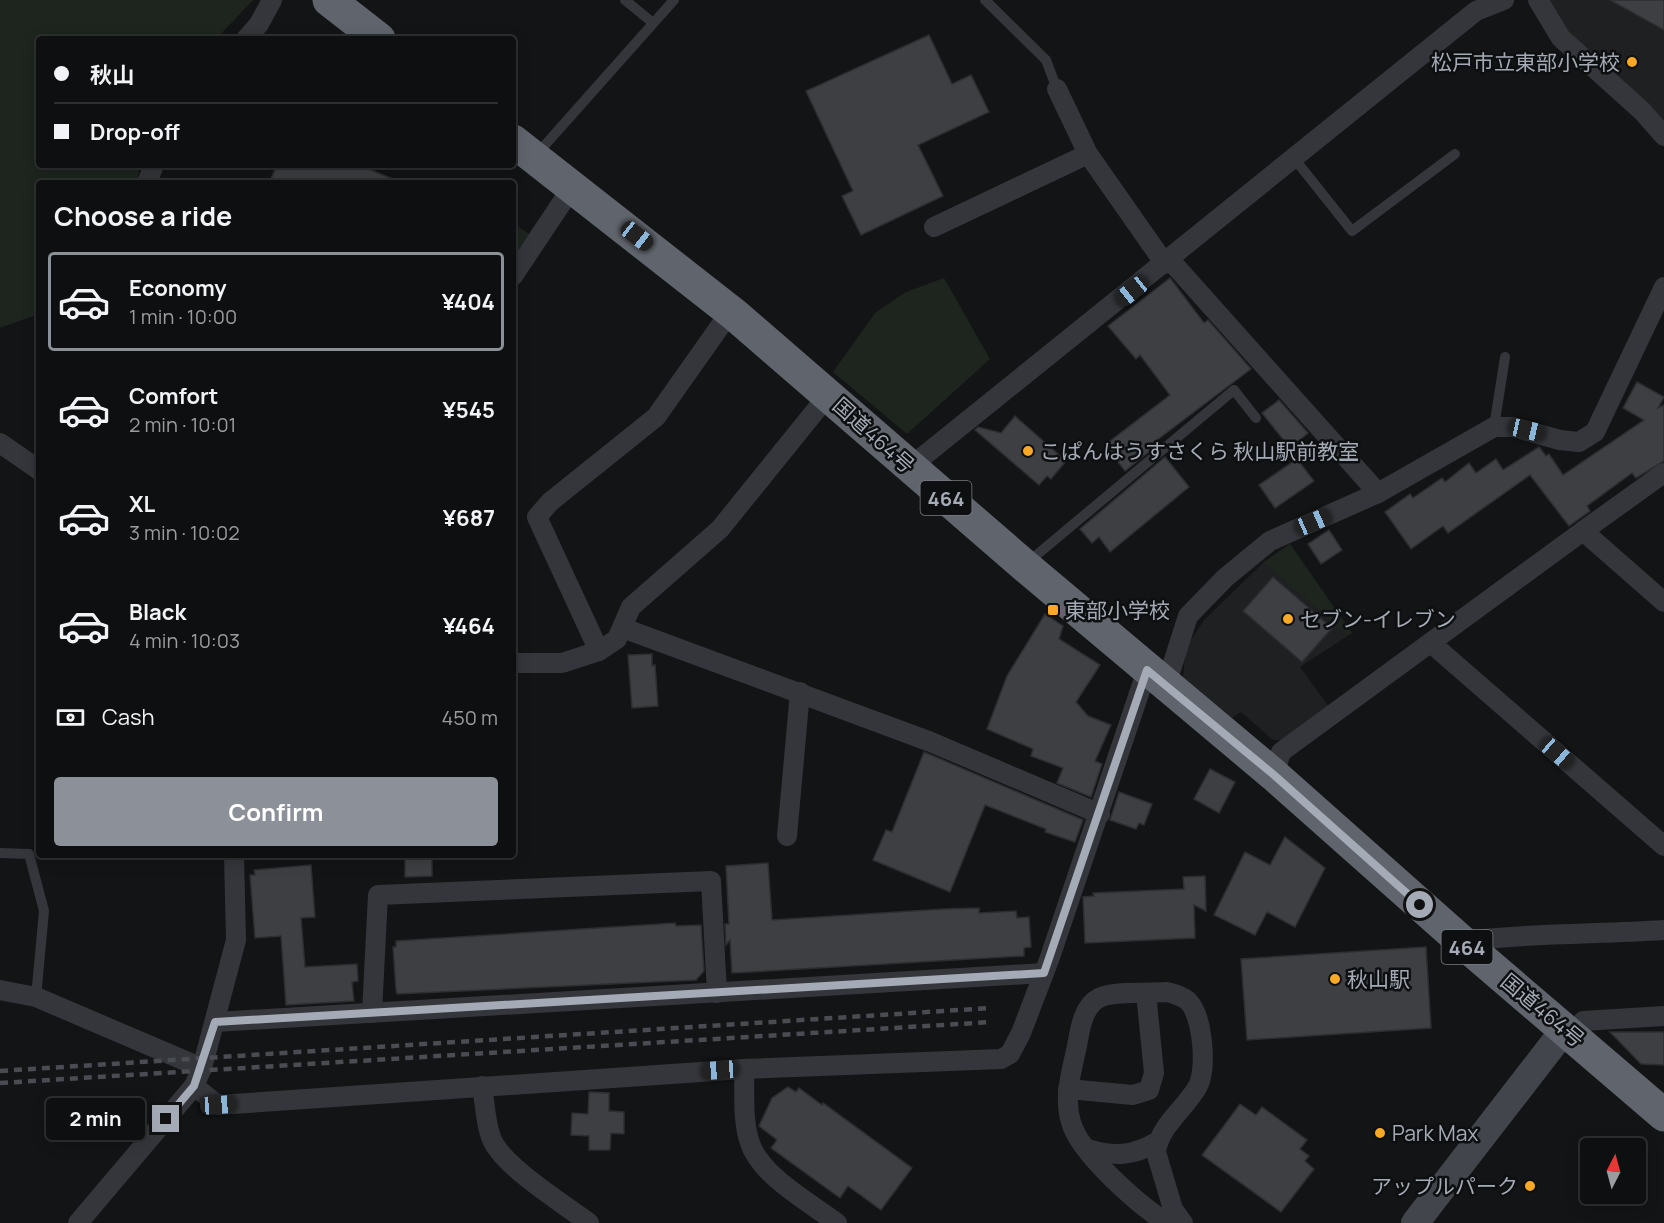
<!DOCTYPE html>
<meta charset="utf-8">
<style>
body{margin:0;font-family:Manrope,"Noto Sans JP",sans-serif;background:#171819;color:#f1f3f6;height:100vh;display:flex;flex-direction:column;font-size:22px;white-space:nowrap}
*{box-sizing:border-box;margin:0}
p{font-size:20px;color:#9b9c9f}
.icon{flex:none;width:33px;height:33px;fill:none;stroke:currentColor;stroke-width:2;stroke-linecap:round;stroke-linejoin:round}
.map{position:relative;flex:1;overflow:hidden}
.drawer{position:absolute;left:36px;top:180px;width:480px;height:678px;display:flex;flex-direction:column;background:#0e0f10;border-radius:6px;box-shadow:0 3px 15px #0003,0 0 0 2px #2e2f30}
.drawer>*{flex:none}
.top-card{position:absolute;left:36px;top:36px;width:480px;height:132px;border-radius:6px;box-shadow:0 3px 15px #0003,0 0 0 2px #2e2f30;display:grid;align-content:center;height:132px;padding:0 18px;background:#0e0f10}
.needle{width:39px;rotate:6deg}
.fabs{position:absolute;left:1580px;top:1138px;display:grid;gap:12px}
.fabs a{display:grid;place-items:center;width:66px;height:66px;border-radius:6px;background:#0e0f10;box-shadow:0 3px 15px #0003,0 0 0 2px #2e2f30;font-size:30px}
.end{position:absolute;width:27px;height:27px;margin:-14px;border:8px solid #a4abb6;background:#111;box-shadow:0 0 0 3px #111}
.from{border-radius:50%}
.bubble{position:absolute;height:42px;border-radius:6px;background:#0e0f10;box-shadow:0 3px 15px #0003,0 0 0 2px #2e2f30;font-size:20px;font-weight:700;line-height:42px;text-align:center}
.car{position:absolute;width:18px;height:36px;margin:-18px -9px;border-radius:8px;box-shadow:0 0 4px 2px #0007;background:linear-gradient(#222 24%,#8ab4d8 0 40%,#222 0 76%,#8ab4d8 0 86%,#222 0)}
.top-card b{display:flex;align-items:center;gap:21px;height:57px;font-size:22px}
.top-card b+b{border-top:2px solid #2e2f30}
.top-card i{width:15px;height:15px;background:#f1f3f6}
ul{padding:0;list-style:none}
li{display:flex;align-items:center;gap:18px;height:99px;margin:0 12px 9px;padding:0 6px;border:3px solid transparent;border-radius:6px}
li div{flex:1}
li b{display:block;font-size:22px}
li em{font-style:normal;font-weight:700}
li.current{border-color:#8c9099}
li>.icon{width:54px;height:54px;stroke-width:1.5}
h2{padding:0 18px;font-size:27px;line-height:72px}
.pay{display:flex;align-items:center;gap:15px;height:66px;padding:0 18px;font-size:22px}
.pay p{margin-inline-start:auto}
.primary-button{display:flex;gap:12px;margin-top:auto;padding:12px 18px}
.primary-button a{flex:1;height:69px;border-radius:6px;background:#8c9099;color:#fff;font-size:24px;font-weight:700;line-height:69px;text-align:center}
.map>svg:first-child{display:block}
.built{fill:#1f2022}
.green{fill:#1d251e}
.building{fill:#3d3f42;stroke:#2d2e31;stroke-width:1.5}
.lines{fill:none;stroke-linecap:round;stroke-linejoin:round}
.lane{stroke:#34363b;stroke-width:10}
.street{stroke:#34363b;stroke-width:20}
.secondary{stroke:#42454b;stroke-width:28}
.highway{stroke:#60646c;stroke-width:33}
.rail{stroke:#494c52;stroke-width:4.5;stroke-dasharray:8 6;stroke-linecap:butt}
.route{stroke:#a4abb6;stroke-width:8}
.poi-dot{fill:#faa926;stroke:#0e0f10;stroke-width:2}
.labels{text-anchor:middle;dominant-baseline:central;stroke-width:5;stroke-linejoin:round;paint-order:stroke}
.shield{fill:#0e0f10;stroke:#777c84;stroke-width:1.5}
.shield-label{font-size:20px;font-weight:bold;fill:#a4abb6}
.poi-label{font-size:21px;fill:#a4abb6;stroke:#0e0f10;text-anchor:start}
.street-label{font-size:21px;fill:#a4abb6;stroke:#0e0f10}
</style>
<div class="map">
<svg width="1664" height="1223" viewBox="0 0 1664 1223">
<rect width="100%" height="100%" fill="#131415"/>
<!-- built -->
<g class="built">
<path d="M1537 0H1664V125Z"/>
<path d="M1290 544 1352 633 1300 667 1332 711 1288 740H1273L1241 712 1232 718 1183 678 1186 647 1204 620 1264 562Z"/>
</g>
<!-- green -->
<g class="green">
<path d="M0 0H253L216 39H39V165H139L138 183H39V314L0 328Z"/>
<path d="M513 223 529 234 513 258Z"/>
<path d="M944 278 990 359 907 434 833 372 875 313 906 292Z"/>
<path d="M1290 544 1352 633 1348 635 1264 562Z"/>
</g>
<!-- building -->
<g class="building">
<path d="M1610 0H1664V30Z"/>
<path d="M929 35 952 84 971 75 989 112 918 145 943 196 861 235 842 196 853 191 806 91Z"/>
<path d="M277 165H359L402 183H269Z"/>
<path d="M1170 278 1204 323 1208 320 1251 369 1153 443 1156 446 1125 471 1105 445 1170 395 1140 355 1136 359 1108 326Z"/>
<path d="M1637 382 1664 397 1658 408 1664 405V461L1636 478 1632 473 1587 506 1590 511 1569 526 1530 475 1448 533 1443 526 1411 549 1385 512 1410 494 1413 498 1442 478 1445 482 1469 463 1476 473 1496 459 1503 470 1539 447 1546 456 1549 454 1563 475 1644 420 1623 408Z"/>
<path d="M1279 400 1308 433 1290 448 1262 413Z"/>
<path d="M1015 416 1066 461 1051 479 1047 476 1039 485 975 430 978 427 1001 433Z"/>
<path d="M1165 457 1189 487 1110 552 1099 537 1092 543 1080 529Z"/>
<path d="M1297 459 1314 481 1275 508 1259 485Z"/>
<path d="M1329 530 1342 550 1321 564 1308 544Z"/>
<path d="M1273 577 1332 628 1302 662 1243 611Z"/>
<path d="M1045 614 1063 626 1059 639 1100 665 1076 702 1088 716 1111 725 1095 761 1102 764 1091 797 1057 783 1063 768 1031 756 1033 749 987 729 1007 676Z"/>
<path d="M652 654V666L655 665 658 706 632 708 628 655Z"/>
<path d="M924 752 1083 820 1075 842 1045 832 1046 829 985 805 950 892 873 860 886 830 892 832Z"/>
<path d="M1210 769 1235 782 1219 813 1194 799Z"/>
<path d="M1119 792 1152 804 1144 825 1139 823 1136 829 1110 820Z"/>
<path d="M1285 837 1325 868 1295 927 1267 912 1255 935 1214 915 1245 852 1270 865Z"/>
<path d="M405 855H432V876L405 877Z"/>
<path d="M768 863 772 920 944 909 979 908V913L1016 911 1017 918 1029 917 1031 947 1024 948V956L732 973 730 940 726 945 725 924H729L726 866Z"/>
<path d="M311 865 315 917 301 918 305 967 357 964 358 981 352 982 354 1001 286 1005 281 936 255 938 250 875H255L254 870Z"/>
<path d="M1205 876 1206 911 1194 905 1195 938 1085 943 1083 897 1094 896 1093 893 1184 889 1183 877Z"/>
<path d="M675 923 676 926 701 925 704 971 696 980 397 994 396 990 393 947H396V941Z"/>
<path d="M1426 947 1431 1028 1247 1040 1241 959Z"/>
<path d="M1610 1032H1664V1065L1641 1064Z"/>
<path d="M788 1087 796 1092 799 1088 822 1105 823 1103 912 1168 881 1210 848 1186 840 1198 771 1148 777 1140 759 1126 772 1098Z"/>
<path d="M589 1092 609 1093V1111L624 1112V1134L611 1133 610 1150H589V1136L571 1135 572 1113 588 1114Z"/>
<path d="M1240 1104 1256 1115 1262 1107 1307 1140 1300 1149 1309 1156 1305 1161 1314 1169 1281 1212 1202 1155Z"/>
</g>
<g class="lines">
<!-- lane -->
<g class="lane">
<path d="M625 0 653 23"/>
<path d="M985 0 1046 60 1057 89"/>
<path d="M537 154 674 0"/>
<path d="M1293 157 1352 231 1455 154"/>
<path d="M1494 427 1505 357"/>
<path d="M1027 563 1234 390 1256 418"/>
<path d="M0 853 29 854 44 911 36 997"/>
</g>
<!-- street -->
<g class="street">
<path d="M1538 0 1561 38 1642 111 1664 136"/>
<path d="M246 39 259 24 272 0"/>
<path d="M1057 89 1088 154 1165 264"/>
<path d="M147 183 154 165"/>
<path d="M934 227 1088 154"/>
<path d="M1170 260 1378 493"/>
<path d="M513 276 573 186"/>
<path d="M0 443 39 470"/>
<path d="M910 467 1476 11 1504 0"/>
<path d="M1664 473 1583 531 1664 602"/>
<path d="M623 628 931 742 1100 814"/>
<path d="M1432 644 1664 846"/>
<path d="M599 651 537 517 550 502 656 417 721 325 735 315"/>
<path d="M513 663H562L599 651 617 639 631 607 720 529 829 394"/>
<path d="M1166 685 1188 616 1225 578 1270 541 1378 493 1494 427H1513L1560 440 1579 442 1595 432 1664 287"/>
<path d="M1274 775 1281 752 1583 531"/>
<path d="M787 836 800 692"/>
<path d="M1485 939C1545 933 1604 934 1664 930"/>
<path d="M0 990 36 997 202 1068"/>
<path d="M372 1013 378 895 711 881 717 993"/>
<path d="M1583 1021 1664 1016"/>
<path d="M215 1022 1044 973"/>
<path d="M744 1069C745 1093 742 1120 750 1143 760 1175 810 1203 837 1223"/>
<path d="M194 1086 218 1105 744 1069 1001 1059 1010 1054 1021 1033 1049 960 1147 670"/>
<path d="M482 1086C485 1102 485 1121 491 1137 500 1165 564 1204 589 1223"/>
<path d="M1068 1089 1133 1095 1149 1090 1154 1073 1146 993"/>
<path d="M1088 1149C1114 1157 1133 1156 1157 1142"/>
<path d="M78 1223 194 1086 202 1068 236 940 234 855"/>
<path d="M1167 1223C1140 1206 1079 1153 1071 1122 1063 1097 1072 1070 1077 1046 1080 1029 1083 1006 1099 998 1111 991 1151 993 1167 992 1175 994 1182 996 1188 1001 1203 1016 1207 1068 1198 1086 1186 1108 1159 1126 1156 1152L1173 1209 1183 1223"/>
</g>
<!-- secondary -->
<path class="secondary" d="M1415 1223 1565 1029"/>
<!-- highway -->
<g class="highway">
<path d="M329 0 379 39"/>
<path d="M513 141 735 315 1025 566 1274 775 1469 948 1664 1115"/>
</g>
<!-- rail -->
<g class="rail">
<path d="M0 1071 991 1008"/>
<path d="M0 1083 991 1022"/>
</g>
</g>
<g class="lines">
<!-- route -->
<path class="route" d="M166 1119 194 1086 215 1022 1044 973 1147 670 1274 775 1420 905"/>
</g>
<!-- markers -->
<g class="poi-dot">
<circle cx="1632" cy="62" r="6"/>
<circle cx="1028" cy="451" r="6"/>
<rect x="1047" y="604" width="12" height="12" rx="3"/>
<circle cx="1288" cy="619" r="6"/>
<circle cx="1335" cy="979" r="6"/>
<circle cx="1380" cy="1133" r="6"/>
<circle cx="1530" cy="1186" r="6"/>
</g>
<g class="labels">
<!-- shield labels -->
<g class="shield">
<rect x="920.5" y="481" width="51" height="34" rx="4.5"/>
<rect x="1441.5" y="930" width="51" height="34" rx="4.5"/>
</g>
<g class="shield-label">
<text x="946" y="498">464</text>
<text x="1467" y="947">464</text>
</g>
<!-- poi labels -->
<g class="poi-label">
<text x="1620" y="62" text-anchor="end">松戸市立東部小学校</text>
<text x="1040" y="451">こぱんはうすさくら 秋山駅前教室</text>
<text x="1065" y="610">東部小学校</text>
<text x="1300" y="619">セブン-イレブン</text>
<text x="1347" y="979">秋山駅</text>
<text x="1392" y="1133">Park Max</text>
<text x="1518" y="1186" text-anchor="end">アップルパーク</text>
</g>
<!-- street labels -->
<g class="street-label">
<text transform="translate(874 435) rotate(42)">国道464号</text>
<text transform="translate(1543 1010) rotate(40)">国道464号</text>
</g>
</g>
</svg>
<div class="fabs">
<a><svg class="needle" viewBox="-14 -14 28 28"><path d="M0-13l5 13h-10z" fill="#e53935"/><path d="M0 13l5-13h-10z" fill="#9b9c9f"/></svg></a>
</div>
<i class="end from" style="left:1420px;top:905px"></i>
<i class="end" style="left:166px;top:1119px"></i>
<div class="bubble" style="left:46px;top:1098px;width:99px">2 min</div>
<i class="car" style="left:637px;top:236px;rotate:128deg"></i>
<i class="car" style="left:1132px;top:291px;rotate:231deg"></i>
<i class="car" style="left:1527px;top:430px;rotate:103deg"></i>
<i class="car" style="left:1313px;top:522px;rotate:66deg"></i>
<i class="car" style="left:1557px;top:753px;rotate:131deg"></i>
<i class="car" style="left:720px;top:1070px;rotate:266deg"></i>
<i class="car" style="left:218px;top:1105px;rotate:86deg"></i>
<div class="top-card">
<b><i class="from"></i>秋山</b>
<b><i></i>Drop-off</b>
</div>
<section class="drawer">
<h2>Choose a ride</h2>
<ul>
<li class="current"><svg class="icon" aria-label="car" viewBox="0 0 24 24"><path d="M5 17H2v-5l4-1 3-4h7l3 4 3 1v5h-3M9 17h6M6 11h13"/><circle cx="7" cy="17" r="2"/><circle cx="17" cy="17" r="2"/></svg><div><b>Economy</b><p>1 min · 10:00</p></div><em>¥404</em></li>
<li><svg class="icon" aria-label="car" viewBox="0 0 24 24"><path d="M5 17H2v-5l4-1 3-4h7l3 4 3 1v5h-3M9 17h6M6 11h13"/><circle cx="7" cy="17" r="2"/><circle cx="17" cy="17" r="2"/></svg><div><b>Comfort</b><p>2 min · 10:01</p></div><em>¥545</em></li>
<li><svg class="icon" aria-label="car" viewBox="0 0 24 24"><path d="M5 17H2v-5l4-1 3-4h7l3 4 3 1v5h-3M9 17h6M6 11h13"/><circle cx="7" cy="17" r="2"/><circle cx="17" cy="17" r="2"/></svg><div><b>XL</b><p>3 min · 10:02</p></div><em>¥687</em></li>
<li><svg class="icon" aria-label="car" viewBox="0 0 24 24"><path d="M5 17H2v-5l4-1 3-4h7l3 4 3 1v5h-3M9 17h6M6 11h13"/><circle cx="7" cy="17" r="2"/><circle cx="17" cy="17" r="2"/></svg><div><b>Black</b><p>4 min · 10:03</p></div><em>¥464</em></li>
</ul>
<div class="pay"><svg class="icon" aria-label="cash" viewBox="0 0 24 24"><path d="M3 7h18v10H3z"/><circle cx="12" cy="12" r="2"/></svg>Cash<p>450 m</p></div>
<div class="primary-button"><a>Confirm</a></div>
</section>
</div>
